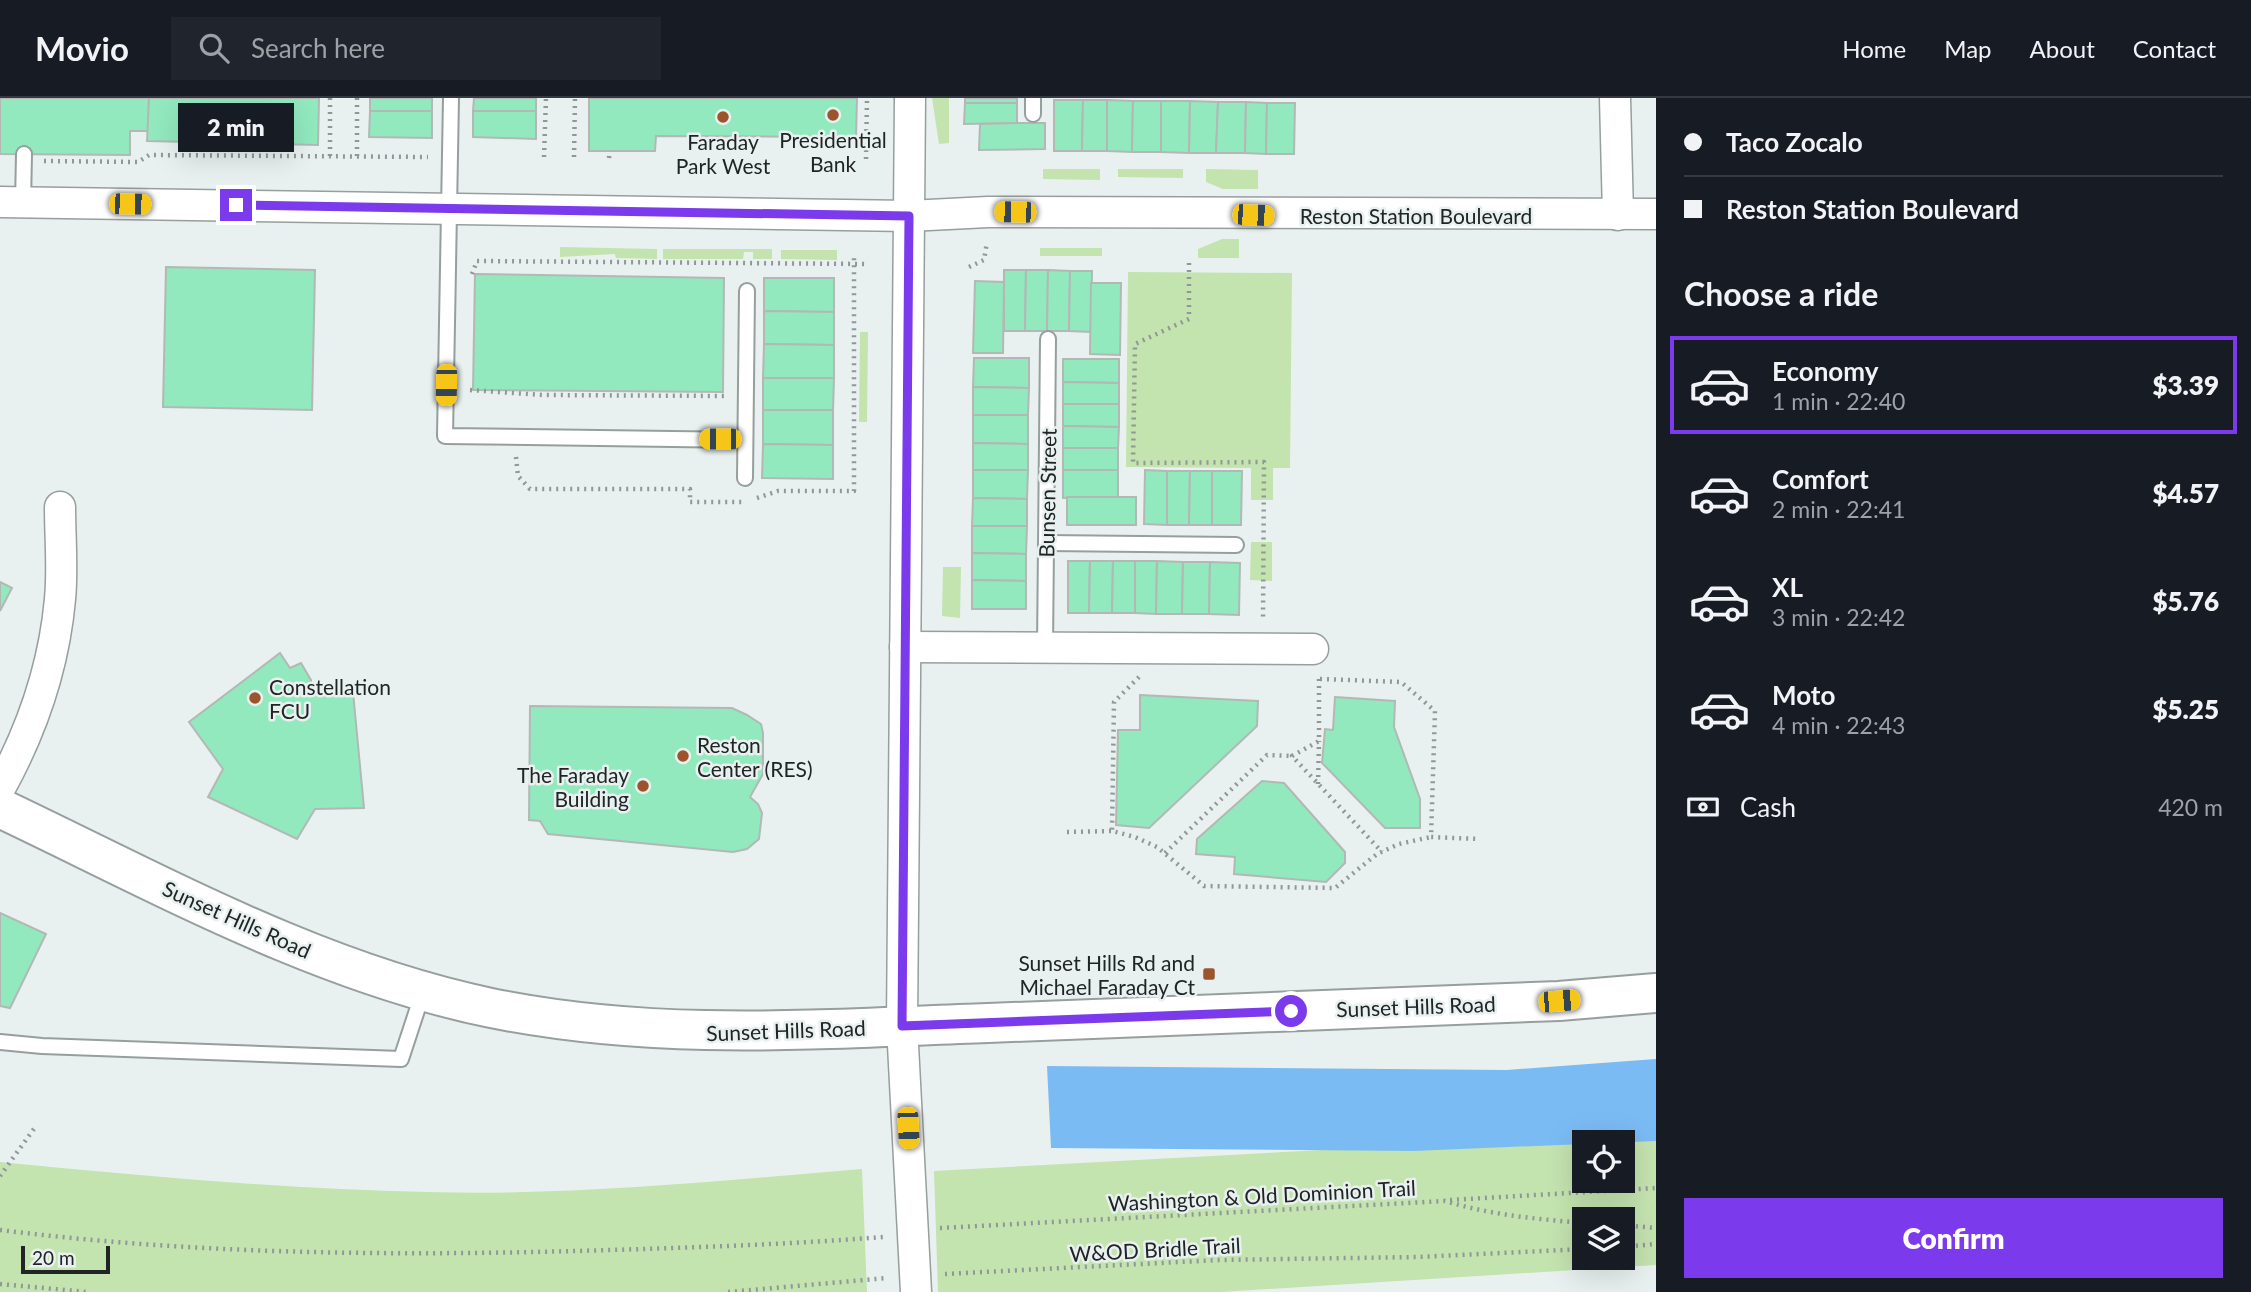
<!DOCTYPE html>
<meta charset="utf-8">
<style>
body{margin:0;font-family:Lato,sans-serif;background:#20242c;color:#f1f3f6;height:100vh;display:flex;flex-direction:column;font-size:26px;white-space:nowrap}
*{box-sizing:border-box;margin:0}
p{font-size:23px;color:#9ea1a6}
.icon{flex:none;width:38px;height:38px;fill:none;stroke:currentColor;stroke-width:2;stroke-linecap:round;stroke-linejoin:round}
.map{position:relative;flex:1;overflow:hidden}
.sheet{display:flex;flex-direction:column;background:#171b24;width:595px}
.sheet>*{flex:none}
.guide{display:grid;align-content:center;height:154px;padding:0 28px;background:#171b24}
.buttons{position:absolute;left:1572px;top:1032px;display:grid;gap:14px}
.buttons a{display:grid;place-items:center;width:63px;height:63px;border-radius:0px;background:#171b24;box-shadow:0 7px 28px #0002;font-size:35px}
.scale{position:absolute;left:21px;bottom:18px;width:89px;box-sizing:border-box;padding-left:7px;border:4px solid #212424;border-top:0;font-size:19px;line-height:24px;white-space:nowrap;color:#212424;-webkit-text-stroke:5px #e8f1f0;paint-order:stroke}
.end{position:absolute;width:32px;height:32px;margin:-16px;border:9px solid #7c3aed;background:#fff;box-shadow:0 0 0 4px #fff}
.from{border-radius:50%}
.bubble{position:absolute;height:49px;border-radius:0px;background:#171b24;box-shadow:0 7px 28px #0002;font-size:23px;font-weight:800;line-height:49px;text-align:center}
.car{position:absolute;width:21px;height:42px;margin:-21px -10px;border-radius:9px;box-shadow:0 0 5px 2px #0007;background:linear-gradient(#f5c518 24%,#345 0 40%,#f5c518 0 76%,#345 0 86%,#f5c518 0)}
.guide b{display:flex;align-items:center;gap:24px;height:66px;font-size:26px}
.guide b+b{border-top:2px solid #363941}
.guide i{width:18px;height:18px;background:#f1f3f6}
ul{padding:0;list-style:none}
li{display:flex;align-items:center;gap:21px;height:98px;margin:0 14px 10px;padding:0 14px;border:4px solid transparent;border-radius:0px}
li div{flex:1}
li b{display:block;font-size:26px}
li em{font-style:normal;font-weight:800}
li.current{border-color:#7c3aed}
li>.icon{width:63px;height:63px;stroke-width:1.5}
h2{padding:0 28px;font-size:32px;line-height:84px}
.pay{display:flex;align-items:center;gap:18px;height:77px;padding:0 28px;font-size:26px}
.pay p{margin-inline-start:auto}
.cta{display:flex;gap:14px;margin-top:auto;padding:14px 28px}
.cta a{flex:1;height:80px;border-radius:0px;background:#7c3aed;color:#fff;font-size:28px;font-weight:800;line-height:80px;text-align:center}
header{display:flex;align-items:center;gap:42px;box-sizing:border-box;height:98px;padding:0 35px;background:#171b24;border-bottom:2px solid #363941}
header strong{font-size:33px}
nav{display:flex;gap:38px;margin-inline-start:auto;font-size:24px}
.search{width:490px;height:63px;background:#20242c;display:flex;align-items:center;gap:18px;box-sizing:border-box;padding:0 24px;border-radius:0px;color:#9ea1a6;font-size:26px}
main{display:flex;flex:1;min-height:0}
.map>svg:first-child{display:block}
.green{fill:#c3e3af;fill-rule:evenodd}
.water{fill:#7bbbf3}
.building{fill:#92e9be;stroke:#b2b9b5;stroke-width:2}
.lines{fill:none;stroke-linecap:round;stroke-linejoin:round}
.service-casing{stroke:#979e9e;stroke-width:18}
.minor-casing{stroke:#979e9e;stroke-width:33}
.secondary-casing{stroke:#979e9e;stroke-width:42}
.path{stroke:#919797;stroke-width:4.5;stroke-dasharray:2 5;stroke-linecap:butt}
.service{stroke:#fff;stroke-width:14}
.minor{stroke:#fff;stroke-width:30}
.secondary{stroke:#fff;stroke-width:38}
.route{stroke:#7c3aed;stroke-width:9}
.poi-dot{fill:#9b552c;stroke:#e8f1f0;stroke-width:2.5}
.labels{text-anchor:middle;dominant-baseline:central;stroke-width:5;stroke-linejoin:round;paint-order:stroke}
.poi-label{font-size:21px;fill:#212424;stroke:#e8f1f0}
.street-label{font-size:21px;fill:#212424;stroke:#e8f1f0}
</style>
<header>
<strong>Movio</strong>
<div class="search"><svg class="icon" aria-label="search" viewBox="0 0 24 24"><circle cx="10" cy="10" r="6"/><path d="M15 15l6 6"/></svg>Search here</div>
<nav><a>Home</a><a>Map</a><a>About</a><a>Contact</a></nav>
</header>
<main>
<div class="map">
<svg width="1656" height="1194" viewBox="0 0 1656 1194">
<rect width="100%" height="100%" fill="#e8f1f0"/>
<!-- green -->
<g class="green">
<path d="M932 0H949V45L939 46Z"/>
<path d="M1043 71H1100V82L1043 81Z"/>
<path d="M1118 71H1183V80L1118 79Z"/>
<path d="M1206 71 1258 72V91H1223L1206 84Z"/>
<path d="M1222 141H1239V160H1198V151Z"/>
<path d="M560 149 657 151V161L616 160 615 156 560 159Z"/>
<rect x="1040" y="150" width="62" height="8"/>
<path d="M663 151H772V161H753V154H744L743 161H663Z"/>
<path d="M781 152H837V162L781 161Z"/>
<path d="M1128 174 1292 175 1290 370H1273V402H1251V370L1126 369Z"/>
<path d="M860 234H868L867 324H859Z"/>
<path d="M1251 444H1272V483L1250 482Z"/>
<path d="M943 469H961L960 520 942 518Z"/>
<path d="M1656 1034V1167L1220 1194H938L934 1073ZM1584 1045H1622V1083H1584ZM1584 1122H1622V1160H1584Z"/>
<path d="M0 1064C143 1078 284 1091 428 1094 573 1098 718 1083 862 1071L867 1194H0Z"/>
</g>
<!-- water -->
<path class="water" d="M1656 961V1043L1413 1053 1051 1050 1047 968 1507 972Z"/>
<!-- building -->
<g class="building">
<path d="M0 0H149L148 33H130V57L0 56Z"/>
<path d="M149 0H319L318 47 147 43Z"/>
<rect x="370" y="0" width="62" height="13"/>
<path d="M474 0H536V13H473Z"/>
<path d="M589 0H857L856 39 656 38 655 53H589Z"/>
<rect x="965" y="0" width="52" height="5"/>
<path d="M1054 2H1083L1082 53H1054Z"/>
<path d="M1083 2H1107V53H1082Z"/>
<path d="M1107 2 1133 3 1132 54 1107 53Z"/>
<path d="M1133 3H1161V54H1132Z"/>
<path d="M1161 3H1190L1189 55 1161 54Z"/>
<path d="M1190 3 1218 4 1216 55H1189Z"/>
<path d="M1218 4H1246L1245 55H1216Z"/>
<path d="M1246 4 1267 5 1266 56 1245 55Z"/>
<path d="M965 5H1017V25L964 26Z"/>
<path d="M1267 5H1295L1294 56H1266Z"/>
<path d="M370 13H432V40L369 39Z"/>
<path d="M473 13H536V41L473 39Z"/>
<path d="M1017 25H1045V51L979 52 980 26Z"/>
<path d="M166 169 315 172 312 312 163 309Z"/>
<path d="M1004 172H1026L1025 233H1004Z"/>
<path d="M1026 172H1048L1047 233H1025Z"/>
<path d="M1048 172 1070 173 1069 233H1047Z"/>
<path d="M1070 173H1092L1091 234 1069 233Z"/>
<path d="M475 176 724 180 723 294 473 292Z"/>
<path d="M764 180H834V214L764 213Z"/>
<path d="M975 183 1004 184 1003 255H973Z"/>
<path d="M1091 185H1121L1120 257 1090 256Z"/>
<path d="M764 213 834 214V247L764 246Z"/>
<path d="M764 246 834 247V280H763Z"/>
<path d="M974 260H1029V290L973 289Z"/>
<path d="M1063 261H1119V285L1063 284Z"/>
<path d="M763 280H834L833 312H763Z"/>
<path d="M1063 284 1119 285V306H1063Z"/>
<path d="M973 289 1029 290 1028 317H973Z"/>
<path d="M1063 306H1119V329L1063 328Z"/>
<path d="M763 312H833V347L763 346Z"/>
<path d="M973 317H1028V346L973 345Z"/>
<path d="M1063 328 1119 329 1118 350H1063Z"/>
<path d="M973 345 1028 346V372H973Z"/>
<path d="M763 346 833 347V381L762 380Z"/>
<rect x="1063" y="350" width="55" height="22"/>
<path d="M973 372H1028L1027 401 973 400Z"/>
<path d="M1063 372H1118V399L1063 400Z"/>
<path d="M1145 372 1167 373V427L1144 426Z"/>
<path d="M1167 373H1190L1189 427H1167Z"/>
<path d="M1190 373H1212V427H1189Z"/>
<path d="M1212 373H1242L1241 427H1212Z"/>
<rect x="1067" y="399" width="69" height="28"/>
<path d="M973 400 1027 401V428H972Z"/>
<path d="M972 428H1027L1026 456 972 455Z"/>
<path d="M972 455 1026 456V483L972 482Z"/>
<path d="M1068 463H1090L1089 515H1068Z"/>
<path d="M1090 463H1113L1112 515H1089Z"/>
<path d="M1113 463H1135V515H1112Z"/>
<path d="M1135 463H1157L1156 516 1135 515Z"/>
<path d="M1157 463 1183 464 1182 516H1156Z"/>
<path d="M1183 464H1210L1209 516H1182Z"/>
<path d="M1210 464 1240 465 1239 517 1209 516Z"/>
<path d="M972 482 1026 483V511H972Z"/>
<path d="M0 484 12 490 0 513Z"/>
<path d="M280 555 290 570 301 565 311 582V597L353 594 364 710 315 711 297 741 208 699 223 671 189 624Z"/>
<path d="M1140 597 1258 603 1257 628 1149 730 1116 727 1118 632H1140Z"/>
<path d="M1335 599 1395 603 1394 629 1420 701V730H1385L1322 665 1325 631 1333 632Z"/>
<path d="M530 608 732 610 747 617 761 626 763 635V676L750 699 758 706 762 715 759 741 747 751 733 754 548 736 540 723 529 722Z"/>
<path d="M1262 683 1284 685 1345 754V765L1326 784 1234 776 1235 759 1196 756 1197 741Z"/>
<path d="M0 815 46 836 10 910 0 908Z"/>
</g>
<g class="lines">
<!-- service casing -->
<g class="service-casing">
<g id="service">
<path d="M451 0 445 338 745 342"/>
<path d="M1033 0V16"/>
<path d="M23 105 24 56"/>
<path d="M745 380 747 193"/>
<path d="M1047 445 1236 447"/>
<path d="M1045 550 1048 241"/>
<path d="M0 944 42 948 401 961 423 894"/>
</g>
</g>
<!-- minor casing -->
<g class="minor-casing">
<g id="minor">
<path d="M910 0 902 928 916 1194"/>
<path d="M1615 0 1618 117"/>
<path d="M0 104 909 118 988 114 1656 116"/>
<path d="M905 549 1313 551"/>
<path d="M0 690C32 632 54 568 60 501 63 471 60 440 60 409"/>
</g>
</g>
<!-- secondary casing -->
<g class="secondary-casing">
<path id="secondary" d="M0 710C158 785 317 874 491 910 660 944 817 931 988 925 1178 918 1368 910 1559 903L1656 895"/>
</g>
<!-- path -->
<g class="path">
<path d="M330 0V58"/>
<path d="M357 0V58"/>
<path d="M544 59 546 0"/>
<path d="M574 59 575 0"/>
<path d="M609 60 610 53"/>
<path d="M866 61 867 0"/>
<path d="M44 63 138 64 149 57 428 59"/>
<path d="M1189 165V221L1135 246 1133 365 1264 364 1263 523"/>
<path d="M969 169 984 162 987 144"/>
<path d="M472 176 477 163 865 166"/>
<path d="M470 292 542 297 725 298"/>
<path d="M516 359 518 378 530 391H690V404H745"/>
<path d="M757 400 778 393H854V157"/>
<path d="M1139 579 1114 604 1112 733 1135 739 1157 749 1204 788 1335 790 1377 756 1399 746 1431 739"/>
<path d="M1319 581V643L1292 658 1382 754"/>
<path d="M1320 581 1401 584 1435 613 1431 739 1479 741"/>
<path d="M1318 686 1319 643"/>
<path d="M1067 734 1112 733"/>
<path d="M1165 755 1267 657 1292 658"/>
<path d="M0 1078 36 1028"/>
<path d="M1450 1102 1656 1090"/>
<path d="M1622 1127 1656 1130"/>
<path d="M940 1130 1445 1103C1491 1117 1536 1121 1584 1125"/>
<path d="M0 1132C191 1156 384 1158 576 1153 679 1150 781 1147 883 1139"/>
<path d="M1622 1149 1656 1146"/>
<path d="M945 1176 1219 1162 1418 1159 1584 1151"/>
<path d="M0 1186 87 1194"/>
<path d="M728 1194 887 1180"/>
</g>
<!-- service -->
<use href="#service" class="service"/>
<!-- minor -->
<use href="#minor" class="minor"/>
<!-- secondary -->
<use href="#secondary" class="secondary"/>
</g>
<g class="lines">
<!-- route -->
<path class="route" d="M236 107 909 118 902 928 1291 913"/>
</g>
<!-- markers -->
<g class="poi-dot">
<circle cx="833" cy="17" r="7"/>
<circle cx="723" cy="19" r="7"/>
<circle cx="255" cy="600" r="7"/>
<circle cx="683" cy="658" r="7"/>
<circle cx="643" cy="688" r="7"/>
<rect x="1202" y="869" width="14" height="14" rx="3.5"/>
</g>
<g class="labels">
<!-- poi labels -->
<g class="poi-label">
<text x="833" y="41">Presidential<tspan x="833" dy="24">Bank</tspan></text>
<text x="723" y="43">Faraday<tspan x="723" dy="24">Park West</tspan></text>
<text x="269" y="588" text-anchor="start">Constellation<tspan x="269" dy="24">FCU</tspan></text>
<text x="697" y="646" text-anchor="start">Reston<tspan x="697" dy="24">Center (RES)</tspan></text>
<text x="629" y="676" text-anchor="end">The Faraday<tspan x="629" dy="24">Building</tspan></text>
<text x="1195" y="864" text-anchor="end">Sunset Hills Rd and<tspan x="1195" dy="24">Michael Faraday Ct</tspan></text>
</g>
<!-- street labels -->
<g class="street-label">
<text x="1416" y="117">Reston Station Boulevard</text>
<text transform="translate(1047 395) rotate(-89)">Bunsen Street</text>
<text transform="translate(237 821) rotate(24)">Sunset Hills Road</text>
<text transform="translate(1416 908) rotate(-2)">Sunset Hills Road</text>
<text transform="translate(786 932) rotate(-2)">Sunset Hills Road</text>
<text transform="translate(1262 1097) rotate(-3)">Washington &amp; Old Dominion Trail</text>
<text transform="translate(1155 1151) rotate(-3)">W&amp;OD Bridle Trail</text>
</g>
</g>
</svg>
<div class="buttons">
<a><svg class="icon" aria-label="locate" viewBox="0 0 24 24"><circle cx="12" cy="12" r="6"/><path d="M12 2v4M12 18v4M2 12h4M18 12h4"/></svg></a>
<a><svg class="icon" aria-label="layers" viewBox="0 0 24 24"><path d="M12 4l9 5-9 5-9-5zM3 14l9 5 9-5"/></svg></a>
</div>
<div class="scale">20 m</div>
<i class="end from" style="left:1291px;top:913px"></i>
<i class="end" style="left:236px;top:107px"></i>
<div class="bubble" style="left:178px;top:5px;width:116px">2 min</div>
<i class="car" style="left:130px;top:106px;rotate:91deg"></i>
<i class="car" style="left:1015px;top:114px;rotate:271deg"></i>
<i class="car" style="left:1253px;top:117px;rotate:92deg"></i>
<i class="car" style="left:446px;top:287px;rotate:181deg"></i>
<i class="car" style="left:720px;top:341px;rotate:270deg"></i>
<i class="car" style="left:1559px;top:903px;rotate:85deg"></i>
<i class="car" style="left:908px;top:1030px;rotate:177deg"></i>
</div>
<section class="sheet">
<div class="guide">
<b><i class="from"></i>Taco Zocalo</b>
<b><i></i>Reston Station Boulevard</b>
</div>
<h2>Choose a ride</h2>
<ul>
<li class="current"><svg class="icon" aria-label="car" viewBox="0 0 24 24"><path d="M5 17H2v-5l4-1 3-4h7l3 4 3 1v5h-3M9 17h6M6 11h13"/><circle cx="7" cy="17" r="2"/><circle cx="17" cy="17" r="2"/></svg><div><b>Economy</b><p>1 min · 22:40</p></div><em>$3.39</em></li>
<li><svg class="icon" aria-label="car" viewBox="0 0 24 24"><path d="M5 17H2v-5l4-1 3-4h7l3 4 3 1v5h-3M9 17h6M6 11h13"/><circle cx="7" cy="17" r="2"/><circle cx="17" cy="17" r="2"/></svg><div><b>Comfort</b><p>2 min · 22:41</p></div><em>$4.57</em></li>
<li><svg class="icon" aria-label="car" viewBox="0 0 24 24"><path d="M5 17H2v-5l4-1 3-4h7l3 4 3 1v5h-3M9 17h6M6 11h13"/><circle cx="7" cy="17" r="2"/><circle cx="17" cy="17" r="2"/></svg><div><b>XL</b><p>3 min · 22:42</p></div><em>$5.76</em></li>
<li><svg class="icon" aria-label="car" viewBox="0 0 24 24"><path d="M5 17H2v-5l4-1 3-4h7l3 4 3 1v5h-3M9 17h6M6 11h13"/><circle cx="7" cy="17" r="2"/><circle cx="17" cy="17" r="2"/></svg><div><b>Moto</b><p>4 min · 22:43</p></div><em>$5.25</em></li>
</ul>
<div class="pay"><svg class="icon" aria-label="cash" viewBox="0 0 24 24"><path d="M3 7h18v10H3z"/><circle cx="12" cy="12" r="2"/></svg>Cash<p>420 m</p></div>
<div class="cta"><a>Confirm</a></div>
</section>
</main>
